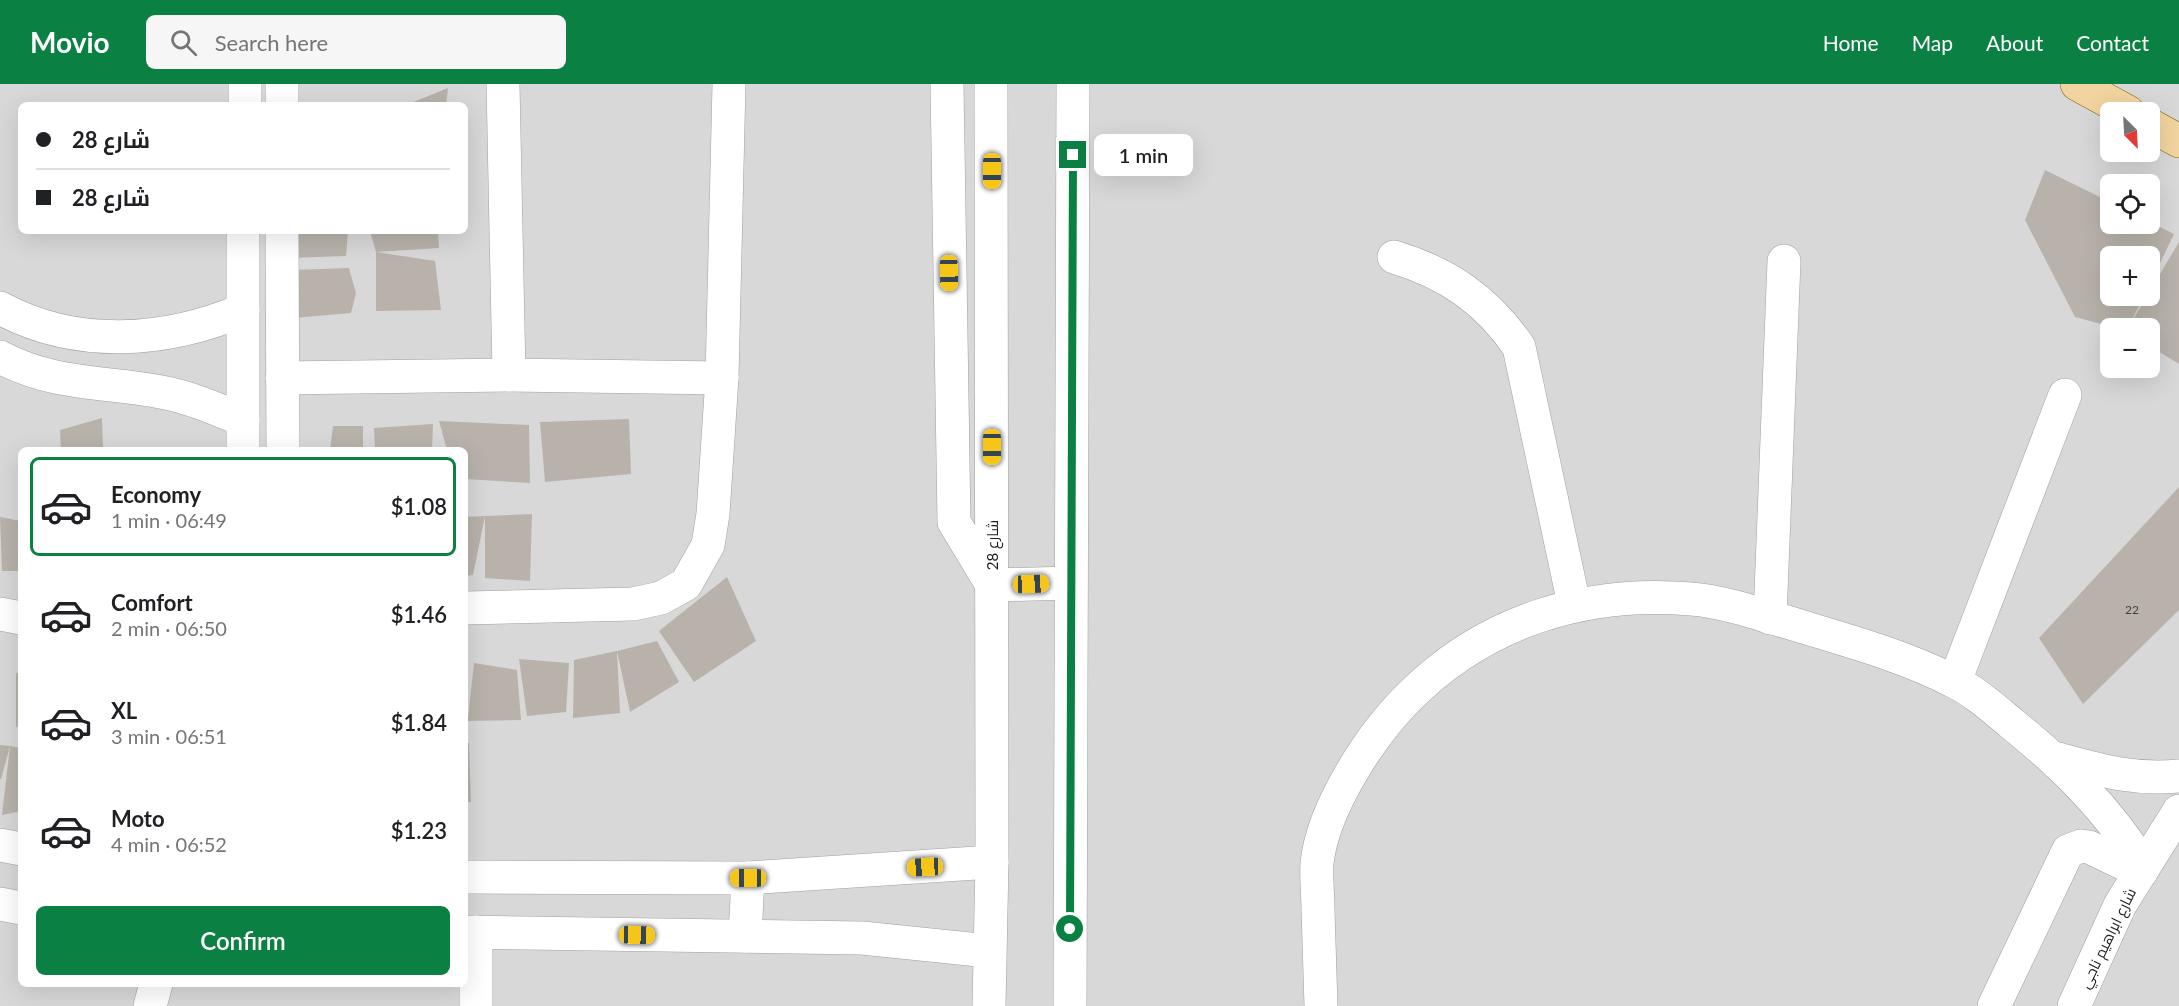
<!DOCTYPE html>
<meta charset="utf-8">
<style>
body{margin:0;font-family:Lato,Cairo,sans-serif;background:#f6f6f6;color:#202124;height:100vh;display:flex;flex-direction:column;font-size:22px;white-space:nowrap}
*{box-sizing:border-box;margin:0}
p{font-size:20px;color:#757577}
.icon{flex:none;width:33px;height:33px;fill:none;stroke:currentColor;stroke-width:2;stroke-linecap:round;stroke-linejoin:round}
.map{position:relative;flex:1;overflow:hidden}
.drawer{position:absolute;left:18px;top:363px;width:450px;height:540px;display:flex;flex-direction:column;background:#fff;border-radius:9px;box-shadow:0 6px 24px #0002}
.drawer>*{flex:none}
.top-card{position:absolute;left:18px;top:18px;width:450px;height:132px;border-radius:9px;box-shadow:0 6px 24px #0002;display:grid;align-content:center;height:132px;padding:0 18px;background:#fff}
.needle{width:39px;rotate:156deg}
.tools{position:absolute;left:2100px;top:18px;display:grid;gap:12px}
.tools a{display:grid;place-items:center;width:60px;height:60px;border-radius:9px;background:#fff;box-shadow:0 6px 24px #0002;font-size:30px}
.end{position:absolute;width:27px;height:27px;margin:-14px;border:8px solid #0b8043;background:#fff;box-shadow:0 0 0 3px #fff}
.from{border-radius:50%}
.bubble{position:absolute;height:42px;border-radius:9px;background:#fff;box-shadow:0 6px 24px #0002;font-size:20px;font-weight:600;line-height:42px;text-align:center}
.car{position:absolute;width:18px;height:36px;margin:-18px -9px;border-radius:8px;box-shadow:0 0 4px 2px #0007;background:linear-gradient(#f5c518 24%,#345 0 40%,#f5c518 0 76%,#345 0 86%,#f5c518 0)}
.top-card b{display:flex;align-items:center;gap:21px;height:57px;font-size:22px}
.top-card b+b{border-top:2px solid #e0e0e0}
.top-card i{width:15px;height:15px;background:#202124}
ul{padding:10px 0 0;list-style:none}
li{display:flex;align-items:center;gap:18px;height:99px;margin:0 12px 9px;padding:0 6px;border:3px solid transparent;border-radius:9px}
li div{flex:1}
li b{display:block;font-size:22px}
li em{font-style:normal;font-weight:600}
li.selected{border-color:#0b8043}
li>.icon{width:54px;height:54px;stroke-width:1.5}
.cta{display:flex;gap:12px;margin-top:auto;padding:12px 18px}
.cta a{flex:1;height:69px;border-radius:9px;background:#0b8043;color:#fff;font-size:24px;font-weight:600;line-height:69px;text-align:center}
header{display:flex;align-items:center;gap:36px;box-sizing:border-box;height:84px;padding:0 30px;background:#0b8043;color:#fff}
header strong{font-size:28px}
nav{display:flex;gap:33px;margin-inline-start:auto;font-size:21px}
.search{width:420px;height:54px;background:#f6f6f6;display:flex;align-items:center;gap:15px;box-sizing:border-box;padding:0 21px;border-radius:9px;color:#757577;font-size:22px}
.map>svg:first-child{display:block}
.residential{fill:#d9d8d8;fill-rule:evenodd}
.building{fill:#b8b2ab}
.lines{fill:none;stroke-linecap:round;stroke-linejoin:round}
.minor-casing{stroke:#9f9f9f;stroke-width:34}
.major-casing{stroke:#84650e;stroke-width:34}
.minor{stroke:#fff;stroke-width:33}
.major{stroke:#f2d4a0;stroke-width:33}
.route{stroke:#0b8043;stroke-width:8}
.labels{text-anchor:middle;dominant-baseline:central;stroke-width:6;stroke-linejoin:round;paint-order:stroke}
.number-label{font-size:12px;fill:#42413f}
.street-label{font-size:15px;fill:#1b1b1b;stroke:#fff}
</style>
<header>
<strong>Movio</strong>
<div class="search"><svg class="icon" aria-label="search" viewBox="0 0 24 24"><circle cx="10" cy="10" r="6"/><path d="M15 15l6 6"/></svg>Search here</div>
<nav><a>Home</a><a>Map</a><a>About</a><a>Contact</a></nav>
</header>
<div class="map">
<svg width="2179" height="922" viewBox="0 0 2179 922">
<rect width="100%" height="100%" fill="#ece9e1"/>
<!-- residential -->
<path class="residential" d="M0 0H2179V922H0ZM21 21H465V147H21ZM2110 28H2150V68H2110ZM2110 100H2150V140H2110ZM2110 172H2150V212H2110ZM2110 244H2150V284H2110ZM21 366H465V900H21Z"/>
<!-- building -->
<g class="building">
<path d="M448 4 446 21H406Z"/>
<path d="M2045 86 2110 118V140L2150 138 2174 150 2150 200V172H2110V212H2144L2128 244H2116L2075 233 2025 136Z"/>
<path d="M290 147H348L346 172 289 174Z"/>
<path d="M370 147H438L439 164 376 168Z"/>
<path d="M2179 158V280L2150 262V244H2128Z"/>
<path d="M376 168 435 177 441 226 376 227Z"/>
<path d="M349 184 356 209 351 229 294 234 292 186Z"/>
<path d="M102 334 103 366H61L60 346Z"/>
<path d="M629 335 631 390 545 398 540 338Z"/>
<path d="M439 337 529 341 530 399 465 395V366H447Z"/>
<path d="M433 340 432 366H375L374 344Z"/>
<path d="M333 342H363V366H330Z"/>
<path d="M2179 403V526L2083 620 2039 554Z"/>
<path d="M532 430 530 497 485 494V432Z"/>
<path d="M485 432 473 491 465 492V433Z"/>
<path d="M0 433 21 437V487H2Z"/>
<path d="M727 493 756 557 694 598 659 547Z"/>
<path d="M657 557 679 598 630 628 617 567Z"/>
<path d="M617 567 620 629 573 634 574 576Z"/>
<path d="M465 575H468V635L474 579 517 586 521 636 465 637Z"/>
<path d="M519 575 569 579 566 628 527 632Z"/>
<path d="M16 589H21V642L16 643Z"/>
<path d="M465 659H469L471 718H465Z"/>
<path d="M0 661 10 662 1 695H0Z"/>
<path d="M10 662 21 664V727L2 731Z"/>
</g>
<g class="lines">
<!-- minor casing -->
<g class="minor-casing">
<g id="minor">
<path d="M503 0 509 291"/>
<path d="M947 0 954 438 992 501 1071 499"/>
<path d="M245 21V0"/>
<path d="M282 21V0"/>
<path d="M243 147V366"/>
<path d="M282 147 283 366"/>
<path d="M1394 173C1447 189 1487 216 1519 263L1574 520"/>
<path d="M0 224C76 265 165 259 243 226"/>
<path d="M0 273C55 302 103 297 161 308 189 313 217 325 243 336"/>
<path d="M282 294 509 291 722 294 729 0"/>
<path d="M465 524 633 520 661 514 686 500 708 461 713 430 722 294"/>
<path d="M0 530 21 534"/>
<path d="M1770 534 1784 177"/>
<path d="M1955 597 2065 311"/>
<path d="M2058 675C2102 687 2134 696 2179 692"/>
<path d="M0 761 21 765"/>
<path d="M465 793 748 794 992 778"/>
<path d="M0 820 21 824"/>
<path d="M465 848 862 854 989 867"/>
<path d="M476 848V922"/>
<path d="M745 852 748 794"/>
<path d="M150 922 156 900"/>
<path d="M989 922 992 778 991 0"/>
<path d="M1070 922 1073 0"/>
<path d="M1321 922C1320 890 1319 858 1318 826 1318 811 1316 794 1317 779 1323 724 1370 652 1408 614 1484 537 1585 506 1691 515 1726 517 1778 536 1813 546 1860 560 1910 575 1953 597 1974 607 1993 624 2011 639 2063 681 2108 725 2144 783"/>
<path d="M1994 922 2068 767 2081 762 2089 763 2141 788"/>
<path d="M2074 922 2120 821 2179 727"/>
</g>
</g>
<!-- major casing -->
<g class="major-casing">
<g id="major">
<path d="M2077 0 2128 28"/>
<path d="M2150 41 2179 57"/>
</g>
</g>
<!-- minor -->
<use href="#minor" class="minor"/>
<!-- major -->
<use href="#major" class="major"/>
</g>
<g class="lines">
<!-- route -->
<path class="route" d="M1070 845 1073 71"/>
</g>
<g class="labels">
<!-- number labels -->
<g class="number-label">
<text x="2132" y="525">22</text>
</g>
<!-- street labels -->
<g class="street-label">
<text transform="translate(992 461) rotate(-90)">شارع 28</text>
<text transform="translate(2107 854) rotate(-64)">شارع ابراهيم ناجي</text>
</g>
</g>
</svg>
<div class="tools">
<a><svg class="needle" viewBox="-14 -14 28 28"><path d="M0-13l5 13h-10z" fill="#e53935"/><path d="M0 13l5-13h-10z" fill="#757577"/></svg></a>
<a><svg class="icon" aria-label="locate" viewBox="0 0 24 24"><circle cx="12" cy="12" r="6"/><path d="M12 2v4M12 18v4M2 12h4M18 12h4"/></svg></a>
<a>+</a>
<a>−</a>
</div>
<i class="end from" style="left:1070px;top:845px"></i>
<i class="end" style="left:1073px;top:71px"></i>
<div class="bubble" style="left:1094px;top:50px;width:99px">1 min</div>
<i class="car" style="left:992px;top:87px;rotate:180deg"></i>
<i class="car" style="left:949px;top:189px;rotate:179deg"></i>
<i class="car" style="left:992px;top:363px;rotate:180deg"></i>
<i class="car" style="left:1031px;top:500px;rotate:88deg"></i>
<i class="car" style="left:925px;top:783px;rotate:267deg"></i>
<i class="car" style="left:748px;top:794px;rotate:270deg"></i>
<i class="car" style="left:637px;top:851px;rotate:91deg"></i>
<div class="top-card">
<b><i class="from"></i>شارع 28</b>
<b><i></i>شارع 28</b>
</div>
<section class="drawer">
<ul>
<li class="selected"><svg class="icon" aria-label="car" viewBox="0 0 24 24"><path d="M5 17H2v-5l4-1 3-4h7l3 4 3 1v5h-3M9 17h6M6 11h13"/><circle cx="7" cy="17" r="2"/><circle cx="17" cy="17" r="2"/></svg><div><b>Economy</b><p>1 min · 06:49</p></div><em>$1.08</em></li>
<li><svg class="icon" aria-label="car" viewBox="0 0 24 24"><path d="M5 17H2v-5l4-1 3-4h7l3 4 3 1v5h-3M9 17h6M6 11h13"/><circle cx="7" cy="17" r="2"/><circle cx="17" cy="17" r="2"/></svg><div><b>Comfort</b><p>2 min · 06:50</p></div><em>$1.46</em></li>
<li><svg class="icon" aria-label="car" viewBox="0 0 24 24"><path d="M5 17H2v-5l4-1 3-4h7l3 4 3 1v5h-3M9 17h6M6 11h13"/><circle cx="7" cy="17" r="2"/><circle cx="17" cy="17" r="2"/></svg><div><b>XL</b><p>3 min · 06:51</p></div><em>$1.84</em></li>
<li><svg class="icon" aria-label="car" viewBox="0 0 24 24"><path d="M5 17H2v-5l4-1 3-4h7l3 4 3 1v5h-3M9 17h6M6 11h13"/><circle cx="7" cy="17" r="2"/><circle cx="17" cy="17" r="2"/></svg><div><b>Moto</b><p>4 min · 06:52</p></div><em>$1.23</em></li>
</ul>
<div class="cta"><a>Confirm</a></div>
</section>
</div>
